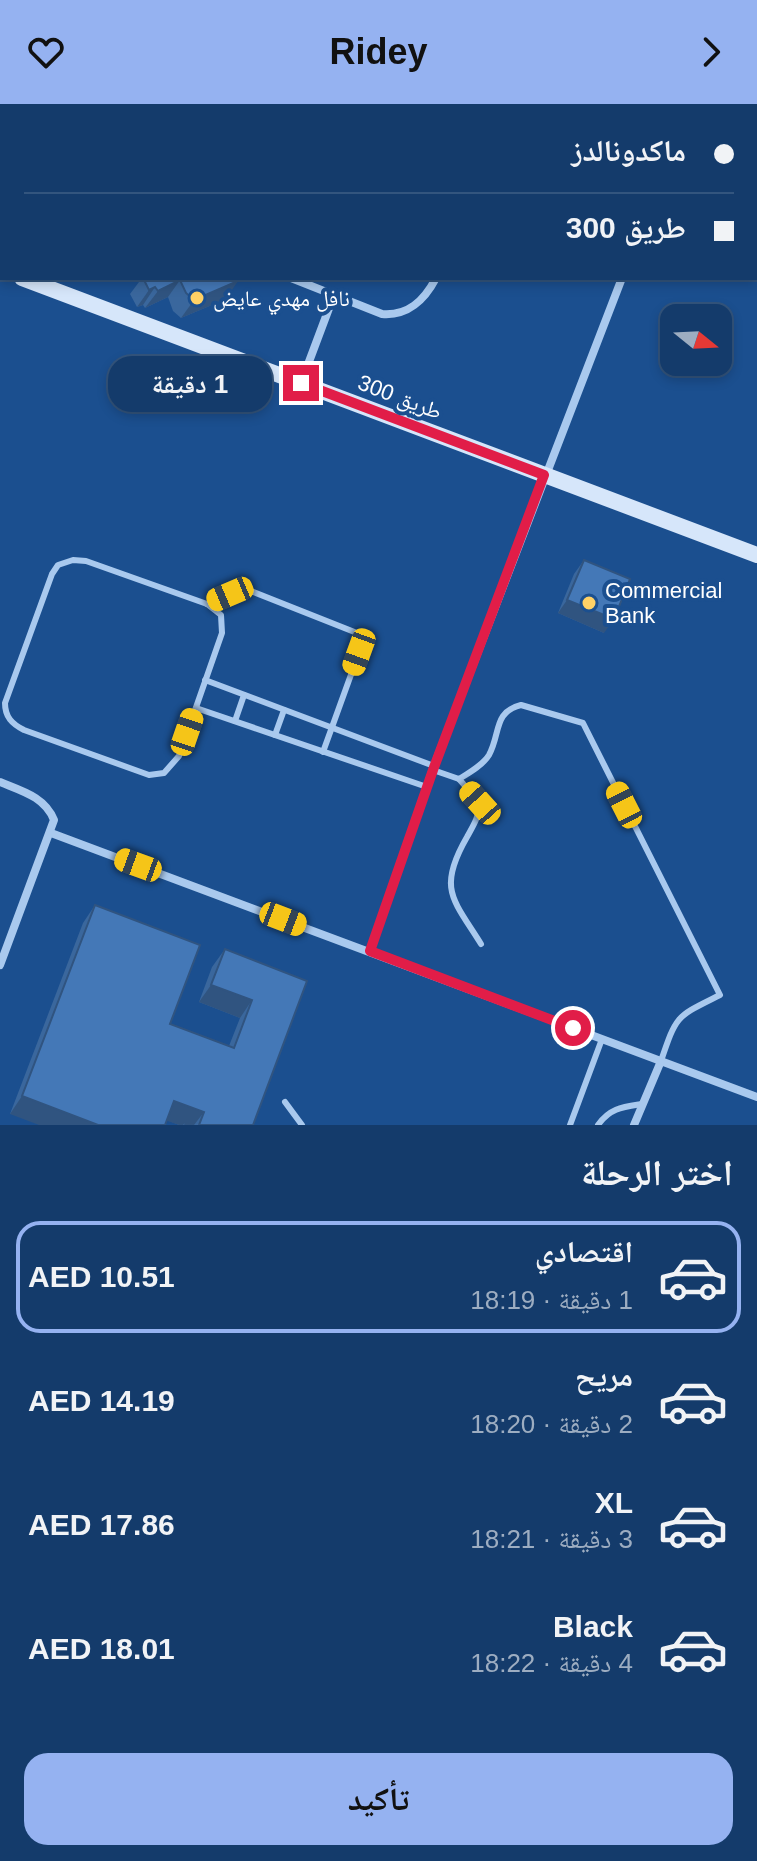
<!DOCTYPE html>
<html lang="ar">
<meta charset="utf-8">
<style>
body{margin:0;font-family:Helvetica,"Noto Naskh Arabic",sans-serif;background:#214673;color:#f1f3f6;direction:rtl;height:100vh;display:flex;flex-direction:column;font-size:30px;white-space:nowrap}
*{box-sizing:border-box;margin:0}
p{font-size:26px;color:#9dadc1}
.icon{flex:none;width:44px;height:44px;fill:none;stroke:currentColor;stroke-width:2;stroke-linecap:round;stroke-linejoin:round}
.map{position:relative;height:1021px;overflow:hidden;direction:ltr}
.drawer{display:flex;flex-direction:column;background:#143b6b;flex:1}
.drawer>*{flex:none}
.top-card{position:absolute;left:0px;top:0px;width:758px;height:176px;box-shadow:0 4px 12px #0003,0 0 0 2px #33557e;direction:rtl;display:grid;align-content:center;height:176px;padding:0 24px;background:#143b6b}
.needle{width:52px;rotate:108deg}
.tools{position:absolute;left:660px;top:200px;display:grid;gap:16px}
.tools a{display:grid;place-items:center;width:72px;height:72px;border-radius:16px;background:#143b6b;box-shadow:0 4px 12px #0003,0 0 0 2px #33557e;font-size:40px}
.end{position:absolute;width:36px;height:36px;margin:-18px;border:10px solid #e11d48;background:#fff;box-shadow:0 0 0 4px #fff}
.from{border-radius:50%}
.bubble{position:absolute;height:56px;border-radius:24px;background:#143b6b;box-shadow:0 4px 12px #0003,0 0 0 2px #33557e;font-size:26px;font-weight:800;line-height:56px;text-align:center;direction:rtl}
.car{position:absolute;width:24px;height:48px;margin:-24px -12px;border-radius:10px;box-shadow:0 0 6px 2px #0007;background:linear-gradient(#f5c518 24%,#345 0 40%,#f5c518 0 76%,#345 0 86%,#f5c518 0)}
.top-card b{display:flex;align-items:center;gap:28px;height:76px;font-size:30px}
.top-card b+b{border-top:2px solid #33557e}
.top-card i{width:20px;height:20px;background:#f1f3f6}
ul{padding:0;list-style:none}
li{display:flex;align-items:center;gap:24px;height:112px;margin:0 16px 12px;padding:0 8px;border:4px solid transparent;border-radius:24px}
li div{flex:1}
li b{display:block;font-size:30px}
li em{font-style:normal;font-weight:800}
li.current{border-color:#95b2f1}
li>.icon{width:72px;height:72px;stroke-width:1.5}
h2{padding:0 24px;font-size:36px;line-height:96px}
.action{display:flex;gap:16px;margin-top:auto;padding:16px 24px}
.action a{flex:1;height:92px;border-radius:24px;background:#95b2f1;color:#111;font-size:32px;font-weight:800;line-height:92px;text-align:center}
header{display:flex;justify-content:space-between;align-items:center;height:104px;padding:0 24px;background:#95b2f1;color:#111;font-size:36px;font-weight:800}
.map>svg:first-child{display:block}
.lines{fill:none;stroke-linecap:round;stroke-linejoin:round}
.lane{stroke:#a9c9ee;stroke-width:6}
.street{stroke:#a9c9ee;stroke-width:8}
.secondary{stroke:#d6e6fa;stroke-width:16}
.wall{fill:#3a679d}
.shaded-wall{fill:#305480}
.building{fill:#4478b7;stroke:#305480;stroke-width:2}
.route{stroke:#e11d48;stroke-width:10}
.poi-dot{fill:#ffd166;stroke:#1b4f8f;stroke-width:3}
.labels{text-anchor:middle;dominant-baseline:central;stroke-width:8;stroke-linejoin:round;paint-order:stroke}
.poi-label{font-size:22px;fill:#fff;stroke:#1b4f8f;text-anchor:start}
.street-label{font-size:22px;fill:#fff;stroke:#1b4f8f}
</style>
<header><svg class="icon" aria-label="forward" viewBox="0 0 24 24"><path d="M9 5l7 7-7 7"/></svg>Ridey<svg class="icon" aria-label="heart" viewBox="0 0 24 24"><path d="M12 20l-8-8c-3-5 5-10 8-4 3-6 11-1 8 4z"/></svg></header>
<div class="map">
<svg width="757" height="1021" viewBox="0 0 757 1021">
<rect width="100%" height="100%" fill="#1b4f8f"/>
<g class="lines">
<!-- lane -->
<g class="lane">
<path d="M73 456 86 457 207 500 221 511 222 529 179 652 164 669 149 671 24 626C12 620 5 613 5 599L52 470 58 461Z"/>
<path d="M207 500 237 487H251L357 529 361 543 323 648"/>
<path d="M205 576 434 662"/>
<path d="M196 604 427 683"/>
<path d="M235 617 244 591"/>
<path d="M275 631 284 606"/>
<path d="M433 666 459 675C469 669 483 661 489 651 501 629 493 608 521 601L583 619 720 891C676 913 677 910 661 957"/>
<path d="M459 675 480 699C479 713 473 722 467 733 437 785 453 795 481 840"/>
<path d="M285 998 302 1021"/>
<path d="M570 1021 602 935"/>
<path d="M598 1021C610 1004 623 1003 642 1000"/>
</g>
<!-- street -->
<g class="street">
<path d="M119 2 120 0"/>
<path d="M314 2 315 0"/>
<path d="M500 2 501 0"/>
<path d="M689 2 690 0"/>
<path d="M291 174 382 210C408 212 424 197 436 174"/>
<path d="M301 279 334 191"/>
<path d="M0 678C22 687 45 693 54 716L0 861"/>
<path d="M51 729 757 993"/>
<path d="M370 847 434 662 622 174"/>
<path d="M634 1021 661 957"/>
</g>
<!-- secondary -->
<g class="secondary">
<path d="M0 162 2 163"/>
<path d="M22 174 757 451"/>
</g>
</g>
<!-- wall -->
<g class="wall">
<path d="M142 174H237L226 195 181 214 173 207 168 193 145 204 143 201 137 203 130 190Z"/>
<path d="M584 456 604 529 558 509 574 470Z"/>
<path d="M95 801 170 920 229 942 240 914 199 898 212 863 225 845 307 877 253 1021H179L167 1016 10 1010 83 819Z"/>
</g>
<!-- shaded-wall -->
<g class="shaded-wall">
<path d="M180 176 168 193 145 204 158 187Z"/>
<path d="M238 177 226 195 181 214 194 196Z"/>
<path d="M155 183 143 201 137 203 149 186Z"/>
<path d="M567 496 614 515 604 529 558 509Z"/>
<path d="M211 881 252 896 240 914 199 898Z"/>
<path d="M22 992 98 1021H39L10 1010Z"/>
<path d="M174 997 204 1008 194 1021H184L185 1019 183 1021H179L162 1015Z"/>
</g>
<!-- building -->
<g class="building">
<path d="M143 174H237L238 177 194 196 186 189 180 176 158 187 155 183 149 186Z"/>
<path d="M584 456 630 475 614 515 567 496Z"/>
<path d="M95 801 200 841 170 920 234 944 252 896 211 881 225 845 307 877 253 1021H199L204 1008 174 997 165 1021H98L22 992Z"/>
</g>
<g class="lines">
<!-- route -->
<path class="route" d="M301 279 544 371 433 666 370 847 573 924"/>
</g>
<!-- markers -->
<g class="poi-dot">
<circle cx="197" cy="194" r="8"/>
<circle cx="589" cy="499" r="8"/>
</g>
<g class="labels">
<!-- poi labels -->
<g class="poi-label">
<text x="213" y="194">نافل مهدي عايض</text>
<text x="605" y="486">Commercial<tspan x="605" dy="25">Bank</tspan></text>
</g>
<!-- street labels -->
<g class="street-label">
<text transform="translate(400 293) rotate(21)">طريق 300</text>
</g>
</g>
</svg>
<div class="tools">
<a><svg class="needle" viewBox="-14 -14 28 28"><path d="M0-13l5 13h-10z" fill="#e53935"/><path d="M0 13l5-13h-10z" fill="#9dadc1"/></svg></a>
</div>
<i class="end from" style="left:573px;top:924px"></i>
<i class="end" style="left:301px;top:279px"></i>
<div class="bubble" style="left:108px;top:252px;width:164px">1 دقيقة</div>
<i class="car" style="left:230px;top:490px;rotate:247deg"></i>
<i class="car" style="left:359px;top:548px;rotate:200deg"></i>
<i class="car" style="left:187px;top:628px;rotate:19deg"></i>
<i class="car" style="left:480px;top:699px;rotate:318deg"></i>
<i class="car" style="left:624px;top:701px;rotate:333deg"></i>
<i class="car" style="left:138px;top:761px;rotate:290deg"></i>
<i class="car" style="left:283px;top:815px;rotate:111deg"></i>
<div class="top-card">
<b><i class="from"></i>ماكدونالدز</b>
<b><i></i>طريق 300</b>
</div>
</div>
<section class="drawer">
<h2>اختر الرحلة</h2>
<ul>
<li class="current"><svg class="icon" aria-label="car" viewBox="0 0 24 24"><path d="M5 17H2v-5l4-1 3-4h7l3 4 3 1v5h-3M9 17h6M6 11h13"/><circle cx="7" cy="17" r="2"/><circle cx="17" cy="17" r="2"/></svg><div><b>اقتصادي</b><p>1 دقيقة · 18:19</p></div><em>AED 10.51</em></li>
<li><svg class="icon" aria-label="car" viewBox="0 0 24 24"><path d="M5 17H2v-5l4-1 3-4h7l3 4 3 1v5h-3M9 17h6M6 11h13"/><circle cx="7" cy="17" r="2"/><circle cx="17" cy="17" r="2"/></svg><div><b>مريح</b><p>2 دقيقة · 18:20</p></div><em>AED 14.19</em></li>
<li><svg class="icon" aria-label="car" viewBox="0 0 24 24"><path d="M5 17H2v-5l4-1 3-4h7l3 4 3 1v5h-3M9 17h6M6 11h13"/><circle cx="7" cy="17" r="2"/><circle cx="17" cy="17" r="2"/></svg><div><b>XL</b><p>3 دقيقة · 18:21</p></div><em>AED 17.86</em></li>
<li><svg class="icon" aria-label="car" viewBox="0 0 24 24"><path d="M5 17H2v-5l4-1 3-4h7l3 4 3 1v5h-3M9 17h6M6 11h13"/><circle cx="7" cy="17" r="2"/><circle cx="17" cy="17" r="2"/></svg><div><b>Black</b><p>4 دقيقة · 18:22</p></div><em>AED 18.01</em></li>
</ul>
<div class="action"><a>تأكيد</a></div>
</section>
